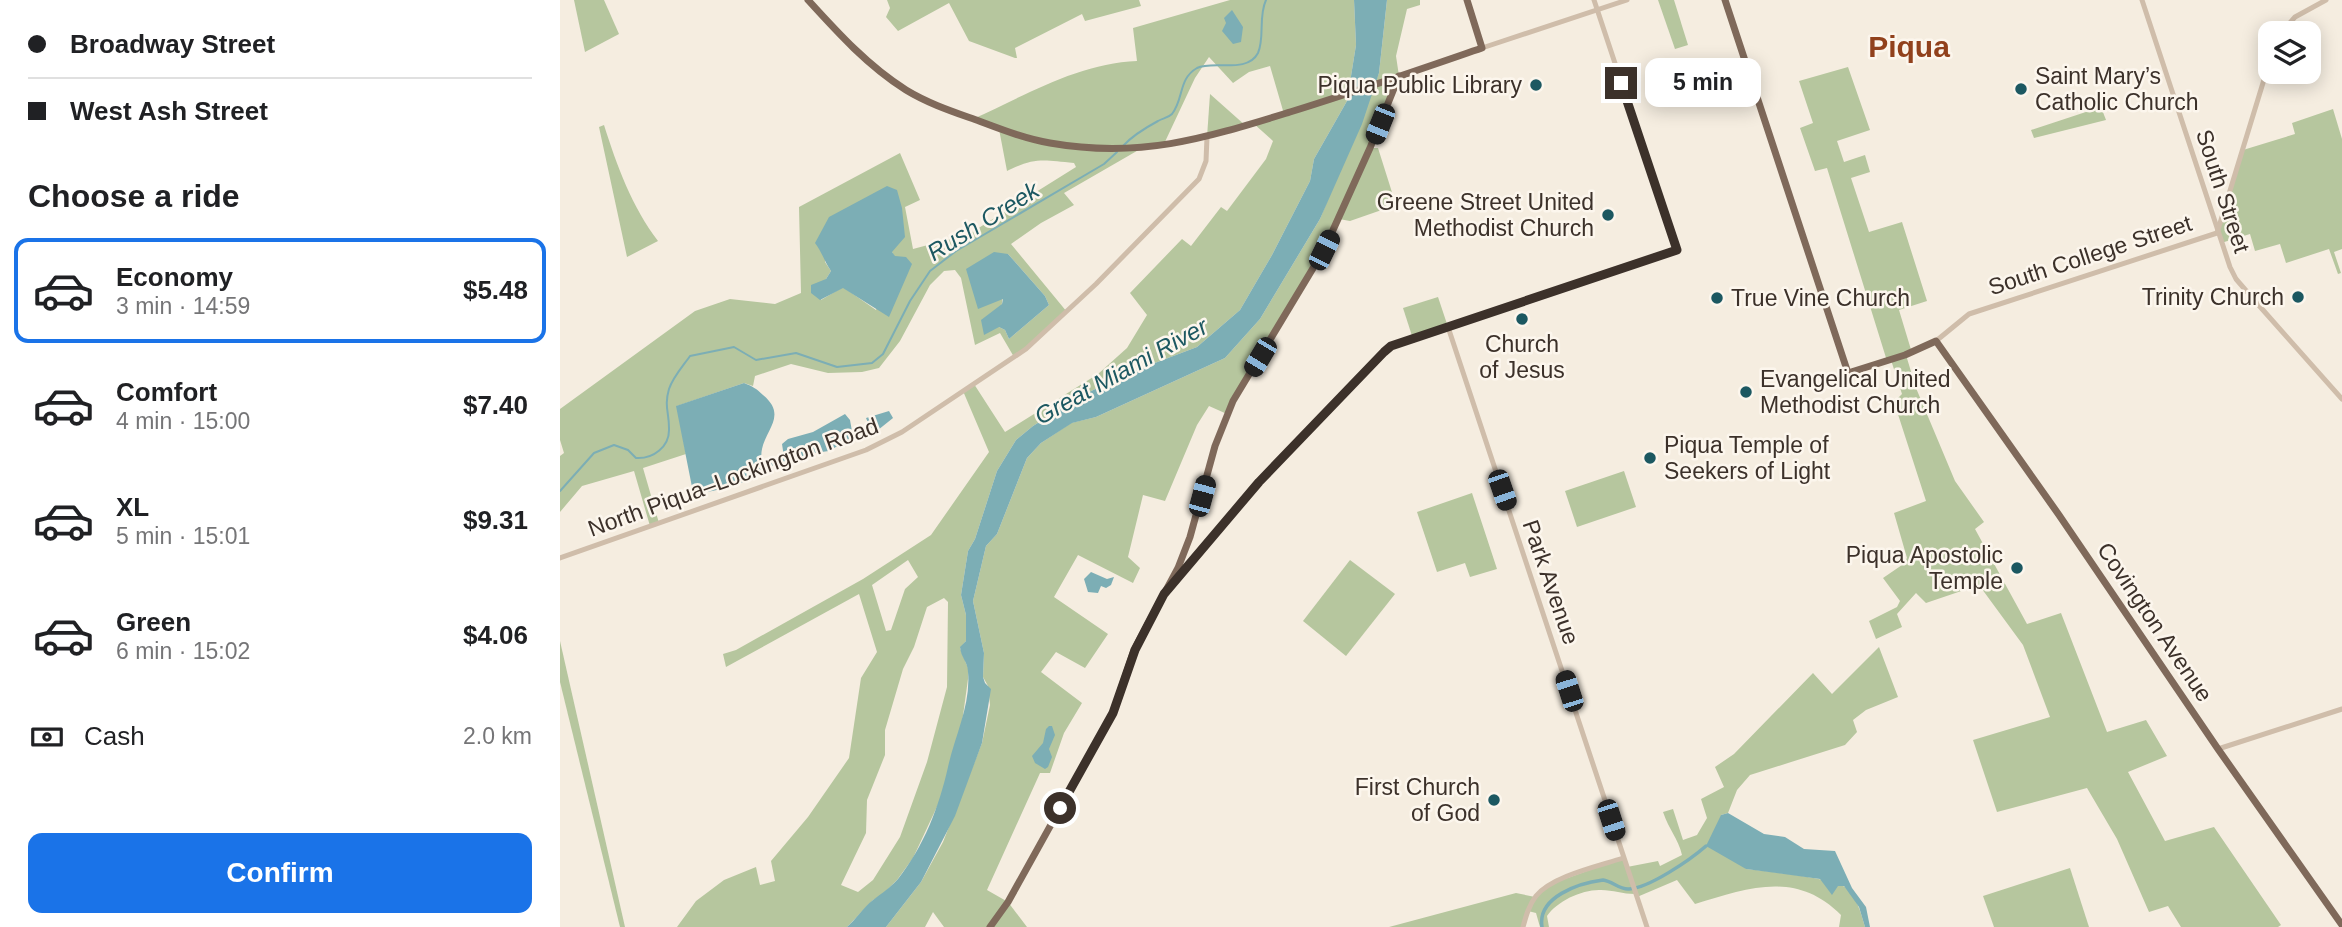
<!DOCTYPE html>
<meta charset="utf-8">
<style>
body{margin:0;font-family:Arial,sans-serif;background:#f6f6f6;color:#202124;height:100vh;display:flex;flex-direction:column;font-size:26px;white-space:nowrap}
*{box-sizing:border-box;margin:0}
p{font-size:23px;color:#757577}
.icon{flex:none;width:38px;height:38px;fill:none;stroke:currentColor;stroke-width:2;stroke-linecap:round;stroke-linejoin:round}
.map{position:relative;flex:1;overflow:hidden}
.drawer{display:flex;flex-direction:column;background:#fff;width:560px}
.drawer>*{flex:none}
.guide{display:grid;align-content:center;height:154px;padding:0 28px;background:#fff}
.tools{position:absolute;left:1698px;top:21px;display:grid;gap:14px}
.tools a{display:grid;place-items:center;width:63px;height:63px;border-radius:14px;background:#fff;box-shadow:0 4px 18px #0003;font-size:35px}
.end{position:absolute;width:32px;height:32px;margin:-16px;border:9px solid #3c312a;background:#fff;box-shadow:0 0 0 4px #fff}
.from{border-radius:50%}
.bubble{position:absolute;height:49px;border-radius:14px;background:#fff;box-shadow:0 4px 18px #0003;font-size:23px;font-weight:700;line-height:49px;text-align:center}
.car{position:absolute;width:21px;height:42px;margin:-21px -10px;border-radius:9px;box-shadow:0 0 5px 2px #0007;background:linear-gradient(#222 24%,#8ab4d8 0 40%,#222 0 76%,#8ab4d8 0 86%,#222 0)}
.guide b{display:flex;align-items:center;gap:24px;height:66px;font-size:26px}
.guide b+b{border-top:2px solid #e0e0e0}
.guide i{width:18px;height:18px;background:#202124}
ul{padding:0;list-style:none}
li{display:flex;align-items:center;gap:21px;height:105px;margin:0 14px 10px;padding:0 14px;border:4px solid transparent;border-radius:14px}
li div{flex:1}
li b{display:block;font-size:26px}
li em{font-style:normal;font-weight:700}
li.current{border-color:#1a73e8}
li>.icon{width:63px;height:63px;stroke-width:1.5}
h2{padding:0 28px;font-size:32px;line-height:84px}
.pay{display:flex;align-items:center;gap:18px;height:77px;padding:0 28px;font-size:26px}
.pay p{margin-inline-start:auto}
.primary-button{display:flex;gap:14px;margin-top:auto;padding:14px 28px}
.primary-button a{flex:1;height:80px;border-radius:14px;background:#1a73e8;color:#fff;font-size:28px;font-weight:700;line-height:80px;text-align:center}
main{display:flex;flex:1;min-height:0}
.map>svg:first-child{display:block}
.green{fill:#b6c69e;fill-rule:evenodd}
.water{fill:#7caeb5}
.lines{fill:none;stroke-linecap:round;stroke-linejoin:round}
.stream{stroke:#7caeb5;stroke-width:2}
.canal{stroke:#7caeb5;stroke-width:3.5}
.minor{stroke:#cfbdaa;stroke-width:5}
.major{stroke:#7f695a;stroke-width:7}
.route{stroke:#3c312a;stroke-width:9}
.poi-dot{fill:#1c5861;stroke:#fcf6ed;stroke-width:2.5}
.labels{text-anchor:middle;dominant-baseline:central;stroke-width:5;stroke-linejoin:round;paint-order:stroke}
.poi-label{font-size:23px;fill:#3c312a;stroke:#fcf6ed;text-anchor:end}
.street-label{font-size:23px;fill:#3c312a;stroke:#fcf6ed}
.water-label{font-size:24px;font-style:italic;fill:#1c5861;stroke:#fcf6ed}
.district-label{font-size:30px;font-weight:bold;fill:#91411c;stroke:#fcf6ed}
</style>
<main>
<section class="drawer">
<div class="guide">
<b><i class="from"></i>Broadway Street</b>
<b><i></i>West Ash Street</b>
</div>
<h2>Choose a ride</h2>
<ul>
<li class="current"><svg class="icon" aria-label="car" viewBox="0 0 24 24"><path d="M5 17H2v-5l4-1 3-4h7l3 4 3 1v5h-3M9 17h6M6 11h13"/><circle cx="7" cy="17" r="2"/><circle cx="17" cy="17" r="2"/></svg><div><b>Economy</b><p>3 min · 14:59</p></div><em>$5.48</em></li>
<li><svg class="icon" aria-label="car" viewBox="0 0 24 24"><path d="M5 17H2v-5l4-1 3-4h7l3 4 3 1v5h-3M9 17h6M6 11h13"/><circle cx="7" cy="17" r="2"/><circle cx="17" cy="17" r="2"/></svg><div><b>Comfort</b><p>4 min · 15:00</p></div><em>$7.40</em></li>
<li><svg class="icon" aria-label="car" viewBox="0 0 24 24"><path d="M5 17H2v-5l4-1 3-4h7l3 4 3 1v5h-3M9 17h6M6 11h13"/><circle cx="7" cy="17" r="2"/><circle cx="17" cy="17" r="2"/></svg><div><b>XL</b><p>5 min · 15:01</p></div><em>$9.31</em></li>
<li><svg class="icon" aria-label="car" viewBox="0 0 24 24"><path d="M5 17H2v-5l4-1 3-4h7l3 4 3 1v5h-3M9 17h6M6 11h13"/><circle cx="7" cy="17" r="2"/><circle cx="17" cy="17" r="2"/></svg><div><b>Green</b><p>6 min · 15:02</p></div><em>$4.06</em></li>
</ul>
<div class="pay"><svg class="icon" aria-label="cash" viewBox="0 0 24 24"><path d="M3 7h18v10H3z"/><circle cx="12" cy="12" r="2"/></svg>Cash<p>2.0 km</p></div>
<div class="primary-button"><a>Confirm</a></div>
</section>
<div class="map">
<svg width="1782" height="927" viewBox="0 0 1782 927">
<rect width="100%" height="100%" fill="#f5ede0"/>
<!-- green -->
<g class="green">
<path d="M14 0H44L59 34 25 52Z"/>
<path d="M327 0H579L581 6 525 21 522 14 455 48 457 58H455L409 41 389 3 338 31 326 17 330 8Z"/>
<path d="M670 0H794L796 45 787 101 754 159 750 181 712 255 680 310 637 347 566 374 519 397 473 426 456 440 437 471 415 539 408 551 401 595 406 615V641L400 648 408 668V679L402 723 382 796 353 858 337 880 322 895 313 900 287 927H117L136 901 164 880 196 867 200 885 215 881 211 861 248 817 289 758 301 678 317 652 299 594 166 667 163 654 176 650 303 579 371 535 429 452 403 391 414 384 445 432 538 374 567 348 587 315 570 293 622 239 631 246 661 207 667 211 706 159 713 141 693 123 724 114 710 66 689 72 673 83 649 57 635 78 603 146 582 148 504 193 514 205 481 223 451 244 507 312 454 357 440 333 415 345 401 278 395 270 384 271 370 285 340 341 319 368 302 372 268 373 231 364 195 376 193 386 184 383 117 406 126 454 83 468 99 523 90 526 74 471 22 486 0 512V456L4 453 0 440V409L135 311 170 299 215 304 241 293 239 207 340 153 360 200 345 207 353 249 409 234 516 167 514 163C483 160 475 157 447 171L439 129 413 119C464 96 519 63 577 61L573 28ZM332 252 334 256 316 310 283 287 261 300 266 279 271 271 265 262V256ZM448 254 485 296 489 305 449 339 445 330 439 327ZM348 560 358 577 345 589 331 630 326 631 312 585ZM384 598 388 602 387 687 367 762 340 837 313 880 298 892 281 885 306 833 307 800 325 755V730L343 669 354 647 367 607Z"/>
<path d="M827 0H860V5L847 9 836 56 839 76 811 148H818L836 205 790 221 779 219 667 414 649 406 637 425 605 501 583 495 568 557 580 568 573 583 518 555 494 597 548 634 525 668 496 652 481 672 522 703 504 733 490 773H480L427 890 448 902 467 927H384L373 912 365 927H326L361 882 383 842 422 743 430 705 428 686 423 677 424 653 413 601 426 546 437 534 467 458 481 443 511 423 536 417 665 358 700 319 760 219 819 73Z"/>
<path d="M1098 0H1114L1128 45 1115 49Z"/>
<path d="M1288 67 1310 130 1277 141 1284 162 1305 155 1310 172 1291 178 1309 232 1342 222 1367 301 1339 310 1352 353 1346 355 1356 388 1395 481 1424 522 1415 529 1467 624 1501 613 1547 732 1586 720 1607 756 1568 772 1605 841 1654 827 1721 925 1718 927H1621L1608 906 1589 912 1557 839 1527 788 1437 812 1413 740 1490 717 1463 645 1419 585 1366 603 1356 593 1337 614 1342 627 1316 639 1309 621 1337 607 1340 601 1323 578 1342 565 1347 558 1334 513 1366 501 1334 402 1342 394 1331 360 1327 361 1267 168 1255 171 1240 128 1253 123 1239 81Z"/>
<path d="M650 94 686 126 647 137Z"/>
<path d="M1541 107 1546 120 1474 138 1471 130Z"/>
<path d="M1773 109 1782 139V249L1774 252 1781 273 1778 274 1769 249 1726 263 1720 244 1695 251 1690 234 1661 243 1657 233 1683 150 1735 134 1732 123Z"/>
<path d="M44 125C57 166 72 207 98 241L67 257 39 127Z"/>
<path d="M878 297 888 327 853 339 843 308Z"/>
<path d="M1064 471 1076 507 1017 527 1005 491Z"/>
<path d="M912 493 937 569 910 577 905 563 877 572 857 512Z"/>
<path d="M790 560 835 594 786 656 743 621Z"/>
<path d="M0 641 65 927H60L0 682Z"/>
<path d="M1319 647 1338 697 1306 710 1293 720 1297 732 1285 745 1190 775 1177 790 1168 813 1161 815 1186 869C1205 871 1273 878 1285 887 1297 896 1301 914 1305 927H1279L1281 915C1236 870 1188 888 1135 904L1117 880 1077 897 1075 894C1063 894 1053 890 1041 890 1023 889 997 901 987 916L989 927H980L976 913 968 911 963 927H829L956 893 975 897 991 884 1063 858 1067 867 1098 861 1100 866 1122 855C1118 838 1109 830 1103 812L1113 809 1123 840 1137 835 1147 818 1141 799 1164 787 1155 767 1174 754 1253 673 1272 694Z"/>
<path d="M1510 868 1529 927H1434L1423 896Z"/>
</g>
<!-- water -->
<g class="water">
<path d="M794 0H827L819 73 802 124 760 219 700 319 665 358 536 417 512 423 481 443 467 458 437 534 426 546 413 601 424 653 423 677 425 683 431 689 422 743 395 816 361 882 326 927H287C296 919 304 907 313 900 322 893 330 888 338 879 364 846 379 807 388 767 395 735 411 705 408 672 408 662 401 658 400 647L406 641V615L401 595 408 551 415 539 437 471 456 440 473 426 519 397 566 374 637 347 680 310 712 255 750 181 754 159 787 101 796 45Z"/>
<path d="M672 10 683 27 681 42 673 44 662 31 666 23 664 18Z"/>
<path d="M327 186 337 190 342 208 345 237 332 252 335 256 346 257 352 264 329 317 283 288 260 300 251 293V285L266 279 271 271C264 261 262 252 255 243L269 217Z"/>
<path d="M434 252 448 254 485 296 489 305 449 339 445 330 439 327 424 335 421 320 442 304 443 299 418 309 406 269Z"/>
<path d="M184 383C192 386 197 389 203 395 232 419 196 434 202 462L206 464 224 457 222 444 228 439 253 432 285 414 290 420 293 437 269 451 254 453 231 463 225 461 209 467C203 478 161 490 147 492 141 493 137 492 132 487L116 406Z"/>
<path d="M329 411 333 418 318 430 310 427 306 418Z"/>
<path d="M531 572 547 579 554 577 551 585 546 588 541 586 538 593 528 592 524 579Z"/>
<path d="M489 726H492L495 735 489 749 492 757 488 767 485 769 475 763 472 756 483 743 486 729Z"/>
<path d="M1168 813 1204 834 1225 837 1244 849 1275 851 1292 888 1306 907 1310 927H1305L1299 907 1284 886H1278L1272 895 1260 879 1186 869 1146 846 1161 815Z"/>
</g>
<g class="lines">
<!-- stream -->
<g class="stream">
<path d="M563 146C573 135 585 128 598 121 603 118 608 118 612 114 624 99 618 79 637 68 653 60 687 74 698 53 705 37 698 17 706 0"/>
<path d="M0 491 34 453 54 445 68 450 76 458C93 459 110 447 109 428 109 412 104 406 109 389 113 377 123 366 130 356L174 347 196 360 236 353 277 367 312 363 323 354 350 301 370 271 396 251 544 164 557 152"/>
</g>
<!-- canal -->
<path class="canal" d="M982 927C977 897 1019 883 1043 880 1052 881 1060 890 1069 889 1089 888 1130 860 1146 846"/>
<!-- minor -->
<g class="minor">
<path d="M1582 0 1670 267 1676 279 1695 301 1782 399"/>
<path d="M1721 33 1735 17 1766 0"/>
<path d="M922 48 1067 0"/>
<path d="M888 327 1087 927"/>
<path d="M1376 341 1409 314 1657 233 1710 60"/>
<path d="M0 558 306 450 342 432 466 349 536 284 639 179 646 161 647 137"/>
<path d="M610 588 699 482 831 347 1117 250 1034 0"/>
<path d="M1658 749 1782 709"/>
<path d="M963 927C966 916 969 905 976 896 992 876 1039 866 1063 858"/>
</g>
<!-- major -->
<g class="major">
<path d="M248 0C278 33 308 66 346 90 369 104 394 112 419 121 443 130 466 139 490 143 581 159 646 138 730 112 795 92 858 70 922 48L907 0"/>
<path d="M1165 0 1288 373 1345 355 1376 341 1499 515 1658 749 1782 925"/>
<path d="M430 927 448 902 553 713 574 650 618 568 630 537 655 446 673 401 764 250 810 148 839 76"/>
</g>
</g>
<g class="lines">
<!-- route -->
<path class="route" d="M500 808 553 713 575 650 604 594 699 482 824 352 831 346 1117 250 1061 83"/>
</g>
<!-- markers -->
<g class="poi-dot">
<circle cx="976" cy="85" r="7"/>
<circle cx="1461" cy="89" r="7"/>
<circle cx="1048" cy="215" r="7"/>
<circle cx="1738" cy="297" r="7"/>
<circle cx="1157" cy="298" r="7"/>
<circle cx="962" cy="319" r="7"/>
<circle cx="1186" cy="392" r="7"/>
<circle cx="1090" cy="458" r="7"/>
<circle cx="1457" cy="568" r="7"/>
<circle cx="934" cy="800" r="7"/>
</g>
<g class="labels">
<!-- poi labels -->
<g class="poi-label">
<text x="1475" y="76" text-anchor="start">Saint Mary’s<tspan x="1475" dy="26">Catholic Church</tspan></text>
<text x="962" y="85">Piqua Public Library</text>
<text x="1034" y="202">Greene Street United<tspan x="1034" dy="26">Methodist Church</tspan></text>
<text x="1724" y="297">Trinity Church</text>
<text x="1171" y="298" text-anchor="start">True Vine Church</text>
<text x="962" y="344" text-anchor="middle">Church<tspan x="962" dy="26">of Jesus</tspan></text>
<text x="1200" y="379" text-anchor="start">Evangelical United<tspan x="1200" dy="26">Methodist Church</tspan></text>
<text x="1104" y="445" text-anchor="start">Piqua Temple of<tspan x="1104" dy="26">Seekers of Light</tspan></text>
<text x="1443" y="555">Piqua Apostolic<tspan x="1443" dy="26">Temple</tspan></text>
<text x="920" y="787">First Church<tspan x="920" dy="26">of God</tspan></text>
</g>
<!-- street labels -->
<g class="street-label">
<text transform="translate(1663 191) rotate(72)">South Street</text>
<text transform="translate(1530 255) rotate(-18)">South College Street</text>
<text transform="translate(173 477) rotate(-20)">North Piqua–Lockington Road</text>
<text transform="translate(991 582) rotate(71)">Park Avenue</text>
<text transform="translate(1595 622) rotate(56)">Covington Avenue</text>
</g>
<!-- water labels -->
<g class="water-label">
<text transform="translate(423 221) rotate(-32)">Rush Creek</text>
<text transform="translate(561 371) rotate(-29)">Great Miami River</text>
</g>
<!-- district labels -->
<g class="district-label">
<text x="1349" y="46">Piqua</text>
</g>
</g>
</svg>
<div class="tools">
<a><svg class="icon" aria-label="layers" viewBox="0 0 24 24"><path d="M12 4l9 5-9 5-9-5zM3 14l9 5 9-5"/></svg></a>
</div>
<i class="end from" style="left:500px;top:808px"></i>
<i class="end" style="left:1061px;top:83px"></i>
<div class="bubble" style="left:1085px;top:58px;width:116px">5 min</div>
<i class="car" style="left:820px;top:124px;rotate:202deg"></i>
<i class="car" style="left:764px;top:250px;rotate:26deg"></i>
<i class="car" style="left:700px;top:357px;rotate:211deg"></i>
<i class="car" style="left:942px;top:490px;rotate:161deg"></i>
<i class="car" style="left:642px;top:496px;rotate:15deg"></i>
<i class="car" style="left:1009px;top:691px;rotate:342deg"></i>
<i class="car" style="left:1051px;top:820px;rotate:162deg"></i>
</div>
</main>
